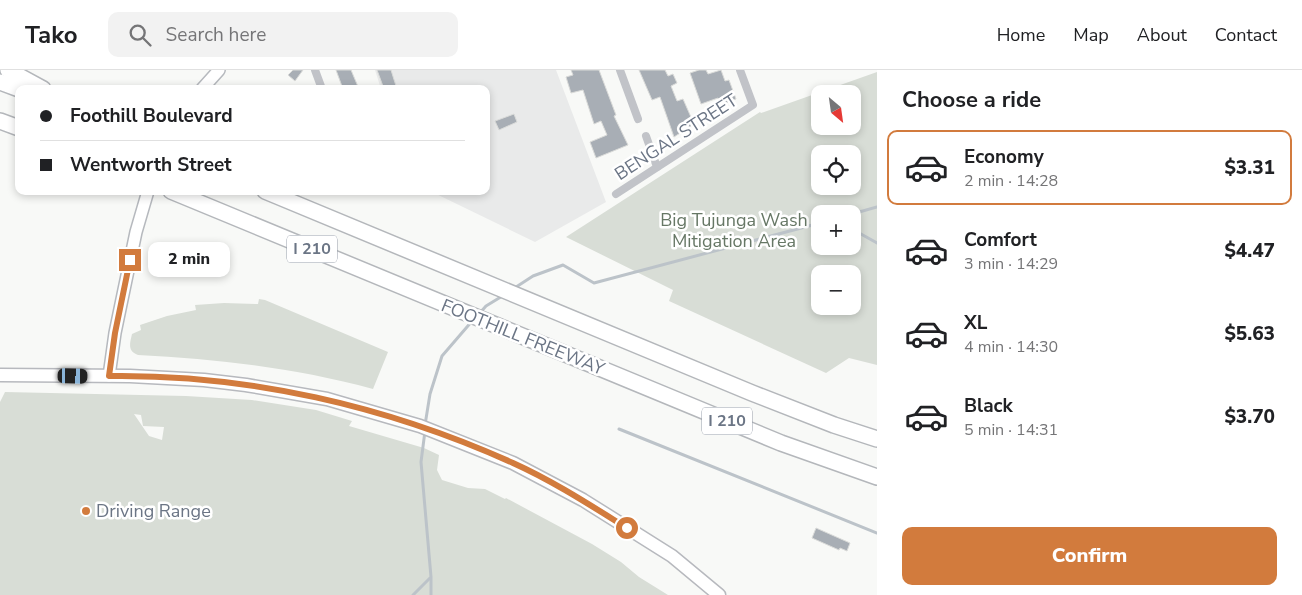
<!DOCTYPE html>
<meta charset="utf-8">
<style>
body{margin:0;font-family:"Nunito Sans",sans-serif;background:#f2f2f2;color:#202124;height:100vh;display:flex;flex-direction:column;font-size:19px;white-space:nowrap}
*{box-sizing:border-box;margin:0}
p{font-size:16px;color:#757577}
.icon{flex:none;width:28px;height:28px;fill:none;stroke:currentColor;stroke-width:2;stroke-linecap:round;stroke-linejoin:round}
.map{position:relative;flex:1;overflow:hidden}
.details{display:flex;flex-direction:column;background:#fff;width:425px}
.details>*{flex:none}
.hud{position:absolute;left:15px;top:15px;width:475px;height:110px;border-radius:10px;box-shadow:0 2px 8px #0003;display:grid;align-content:center;height:110px;padding:0 25px;background:#fff}
.needle{width:32px;rotate:151deg}
.controls{position:absolute;left:811px;top:15px;display:grid;gap:10px}
.controls a{display:grid;place-items:center;width:50px;height:50px;border-radius:10px;background:#fff;box-shadow:0 2px 8px #0003;font-size:25px}
.end{position:absolute;width:22px;height:22px;margin:-11px;border:6px solid #d27b3d;background:#fff;box-shadow:0 0 0 2px #fff}
.from{border-radius:50%}
.bubble{position:absolute;height:35px;border-radius:10px;background:#fff;box-shadow:0 2px 8px #0003;font-size:16px;font-weight:800;line-height:35px;text-align:center}
.car{position:absolute;width:15px;height:30px;margin:-15px -8px;border-radius:6px;box-shadow:0 0 4px 1px #0007;background:linear-gradient(#222 24%,#8ab4d8 0 40%,#222 0 76%,#8ab4d8 0 86%,#222 0)}
.hud b{display:flex;align-items:center;gap:18px;height:48px;font-size:19px}
.hud b+b{border-top:1px solid #e0e0e0}
.hud i{width:12px;height:12px;background:#202124}
ul{padding:0;list-style:none}
li{display:flex;align-items:center;gap:15px;height:75px;margin:0 10px 8px;padding:0 15px;border:2px solid transparent;border-radius:10px}
li div{flex:1}
li b{display:block;font-size:19px}
li em{font-style:normal;font-weight:800}
li.on{border-color:#d27b3d}
li>.icon{width:45px;height:45px;stroke-width:1.5}
h2{padding:0 25px;font-size:22px;line-height:60px}
.button{display:flex;gap:10px;margin-top:auto;padding:10px 25px}
.button a{flex:1;height:58px;border-radius:10px;background:#d27b3d;color:#fff;font-size:20px;font-weight:800;line-height:58px;text-align:center}
header{display:flex;align-items:center;gap:30px;box-sizing:border-box;height:70px;padding:0 25px;background:#fff;border-bottom:1px solid #e0e0e0}
header strong{font-size:24px}
nav{display:flex;gap:28px;margin-inline-start:auto;font-size:18px}
.search{width:350px;height:45px;background:#f2f2f2;display:flex;align-items:center;gap:12px;box-sizing:border-box;padding:0 18px;border-radius:10px;color:#757577;font-size:19px}
main{display:flex;flex:1;min-height:0}
.map>svg:first-child{display:block}
.built{fill:#e9eaea}
.green{fill:#d8ddd6;fill-rule:evenodd}
.lines{fill:none;stroke-linecap:round;stroke-linejoin:round}
.stream{stroke:#bcc3c9;stroke-width:3}
.building{fill:#a8aeb5;stroke:#dadbd9}
.secondary-casing{stroke:#b6b9be;stroke-width:14}
.primary-casing{stroke:#b7b9be;stroke-width:15}
.highway-casing{stroke:#b4b7bb;stroke-width:18}
.street{stroke:#c1c3c8;stroke-width:8}
.secondary{stroke:#fff;stroke-width:11}
.primary{stroke:#fff;stroke-width:12}
.highway{stroke:#fff;stroke-width:15}
.route{stroke:#d27b3d;stroke-width:6}
.poi-dot{fill:#d27b3d;stroke:#fff;stroke-width:2}
.labels{text-anchor:middle;dominant-baseline:central;stroke-width:5;stroke-linejoin:round;paint-order:stroke}
.shield{fill:#fff;stroke:#979eaa;stroke-width:1}
.shield-label{font-size:16px;font-weight:bold;fill:#6b7585}
.street-label{font-size:18px;fill:#6b7585;stroke:#fff}
.park-label{font-size:18px;fill:#667765;stroke:#fff}
.poi-label{font-size:18px;fill:#6b7585;stroke:#fff;text-anchor:start}
</style>
<header>
<strong>Tako</strong>
<div class="search"><svg class="icon" aria-label="search" viewBox="0 0 24 24"><circle cx="10" cy="10" r="6"/><path d="M15 15l6 6"/></svg>Search here</div>
<nav><a>Home</a><a>Map</a><a>About</a><a>Contact</a></nav>
</header>
<main>
<div class="map">
<svg width="877" height="525" viewBox="0 0 877 525">
<rect width="100%" height="100%" fill="#f8f9f7"/>
<!-- built -->
<path class="built" d="M375 0H556L606 132 535 172 430 121H486V19H381Z"/>
<!-- green -->
<g class="green">
<path d="M877 2V295L849 288 826 303 669 231 673 220 566 167 760 42 761 43ZM820 24H852V56H820ZM820 84H852V116H820ZM820 144H852V176H820ZM820 204H852V236H820Z"/>
<path d="M259 229 265 230 388 282 373 319C295 298 218 289 138 285 127 281 130 273 132 264L141 260 140 255 167 246 196 240 195 235 224 233 258 234Z"/>
<path d="M5 322 186 326 252 330 316 340 352 351 349 356 424 378 439 385 437 400 442 410 468 418 485 419 505 429 506 428 592 474 621 492 639 507 668 525H0V332ZM134 344 141 345 143 356 164 357 162 370 149 366Z"/>
</g>
<g class="lines">
<!-- stream -->
<g class="stream">
<path d="M852 144 877 137"/>
<path d="M852 159 877 173"/>
<path d="M513 219 533 206 563 195 594 213 820 153"/>
<path d="M479 244 486 236 504 225"/>
<path d="M425 355 430 324 442 286 473 250"/>
<path d="M619 359 877 463"/>
<path d="M425 361 421 392 431 507V525"/>
<path d="M413 525 430 508"/>
</g>
</g>
<!-- building -->
<g class="building">
<path d="M293 0H303L295 11 288 5Z"/>
<path d="M336 0H351L359 19H343Z"/>
<path d="M377 0H391L397 19H384Z"/>
<path d="M571 0H599L616 45 614 46 628 75 596 88 590 72 607 65 601 51 594 54 583 20 571 23 566 7 573 5Z"/>
<path d="M639 0H665L668 6 673 4 677 13 671 16 677 31 683 29 694 54 674 67 660 27 652 30Z"/>
<path d="M699 0H706L708 4 721 0 725 11 729 10 736 29 721 35 718 28 701 34 690 3Z"/>
<path d="M514 44 517 52 499 60 495 51Z"/>
<path d="M816 458 850 473 847 481 840 478 839 480 812 468Z"/>
</g>
<g class="lines">
<!-- secondary casing -->
<g class="secondary-casing">
<g id="secondary">
<path d="M202 19 219 0"/>
<path d="M109 306 115 263 136 162 148 121"/>
</g>
</g>
<!-- primary casing -->
<g class="primary-casing">
<path id="primary" d="M0 305 130 306 204 310 246 315 327 329 420 356 513 393 583 430 672 486 719 525"/>
</g>
<!-- highway casing -->
<g class="highway-casing">
<g id="highway">
<path d="M8 0 43 19"/>
<path d="M0 12 19 19"/>
<path d="M0 51 19 58"/>
<path d="M171 121 781 373 877 407"/>
<path d="M265 121 752 323 834 355 877 369"/>
</g>
</g>
<!-- street -->
<g class="street">
<path d="M315 0 322 19"/>
<path d="M620 0 638 49"/>
<path d="M646 66 657 97"/>
<path d="M616 124 753 35 740 0"/>
</g>
<!-- secondary -->
<use href="#secondary" class="secondary"/>
<!-- primary -->
<use href="#primary" class="primary"/>
<!-- highway -->
<use href="#highway" class="highway"/>
</g>
<g class="lines">
<!-- route -->
<path class="route" d="M130 190 115 263 109 306C248 304 387 336 513 393 553 411 590 435 627 458"/>
</g>
<!-- markers -->
<circle class="poi-dot" cx="86" cy="441" r="5"/>
<g class="labels">
<!-- shield labels -->
<g class="shield">
<rect x="287" y="165.5" width="50" height="27" rx="4"/>
<rect x="702" y="337.5" width="50" height="27" rx="4"/>
</g>
<g class="shield-label">
<text x="312" y="179">I 210</text>
<text x="727" y="351">I 210</text>
</g>
<!-- street labels -->
<g class="street-label">
<text transform="translate(676 67) rotate(-33)">BENGAL STREET</text>
<text transform="translate(523 267) rotate(22)">FOOTHILL FREEWAY</text>
</g>
<!-- park labels -->
<g class="park-label">
<text x="734" y="150">Big Tujunga Wash<tspan x="734" dy="21">Mitigation Area</tspan></text>
</g>
<!-- poi labels -->
<g class="poi-label">
<text x="96" y="441">Driving Range</text>
</g>
</g>
</svg>
<div class="controls">
<a><svg class="needle" viewBox="-14 -14 28 28"><path d="M0-13l5 13h-10z" fill="#e53935"/><path d="M0 13l5-13h-10z" fill="#757577"/></svg></a>
<a><svg class="icon" aria-label="locate" viewBox="0 0 24 24"><circle cx="12" cy="12" r="6"/><path d="M12 2v4M12 18v4M2 12h4M18 12h4"/></svg></a>
<a>+</a>
<a>−</a>
</div>
<i class="end from" style="left:627px;top:458px"></i>
<i class="end" style="left:130px;top:190px"></i>
<div class="bubble" style="left:148px;top:172px;width:82px">2 min</div>
<i class="car" style="left:73px;top:306px;rotate:91deg"></i>
<div class="hud">
<b><i class="from"></i>Foothill Boulevard</b>
<b><i></i>Wentworth Street</b>
</div>
</div>
<section class="details">
<h2>Choose a ride</h2>
<ul>
<li class="on"><svg class="icon" aria-label="car" viewBox="0 0 24 24"><path d="M5 17H2v-5l4-1 3-4h7l3 4 3 1v5h-3M9 17h6M6 11h13"/><circle cx="7" cy="17" r="2"/><circle cx="17" cy="17" r="2"/></svg><div><b>Economy</b><p>2 min · 14:28</p></div><em>$3.31</em></li>
<li><svg class="icon" aria-label="car" viewBox="0 0 24 24"><path d="M5 17H2v-5l4-1 3-4h7l3 4 3 1v5h-3M9 17h6M6 11h13"/><circle cx="7" cy="17" r="2"/><circle cx="17" cy="17" r="2"/></svg><div><b>Comfort</b><p>3 min · 14:29</p></div><em>$4.47</em></li>
<li><svg class="icon" aria-label="car" viewBox="0 0 24 24"><path d="M5 17H2v-5l4-1 3-4h7l3 4 3 1v5h-3M9 17h6M6 11h13"/><circle cx="7" cy="17" r="2"/><circle cx="17" cy="17" r="2"/></svg><div><b>XL</b><p>4 min · 14:30</p></div><em>$5.63</em></li>
<li><svg class="icon" aria-label="car" viewBox="0 0 24 24"><path d="M5 17H2v-5l4-1 3-4h7l3 4 3 1v5h-3M9 17h6M6 11h13"/><circle cx="7" cy="17" r="2"/><circle cx="17" cy="17" r="2"/></svg><div><b>Black</b><p>5 min · 14:31</p></div><em>$3.70</em></li>
</ul>
<div class="button"><a>Confirm</a></div>
</section>
</main>
